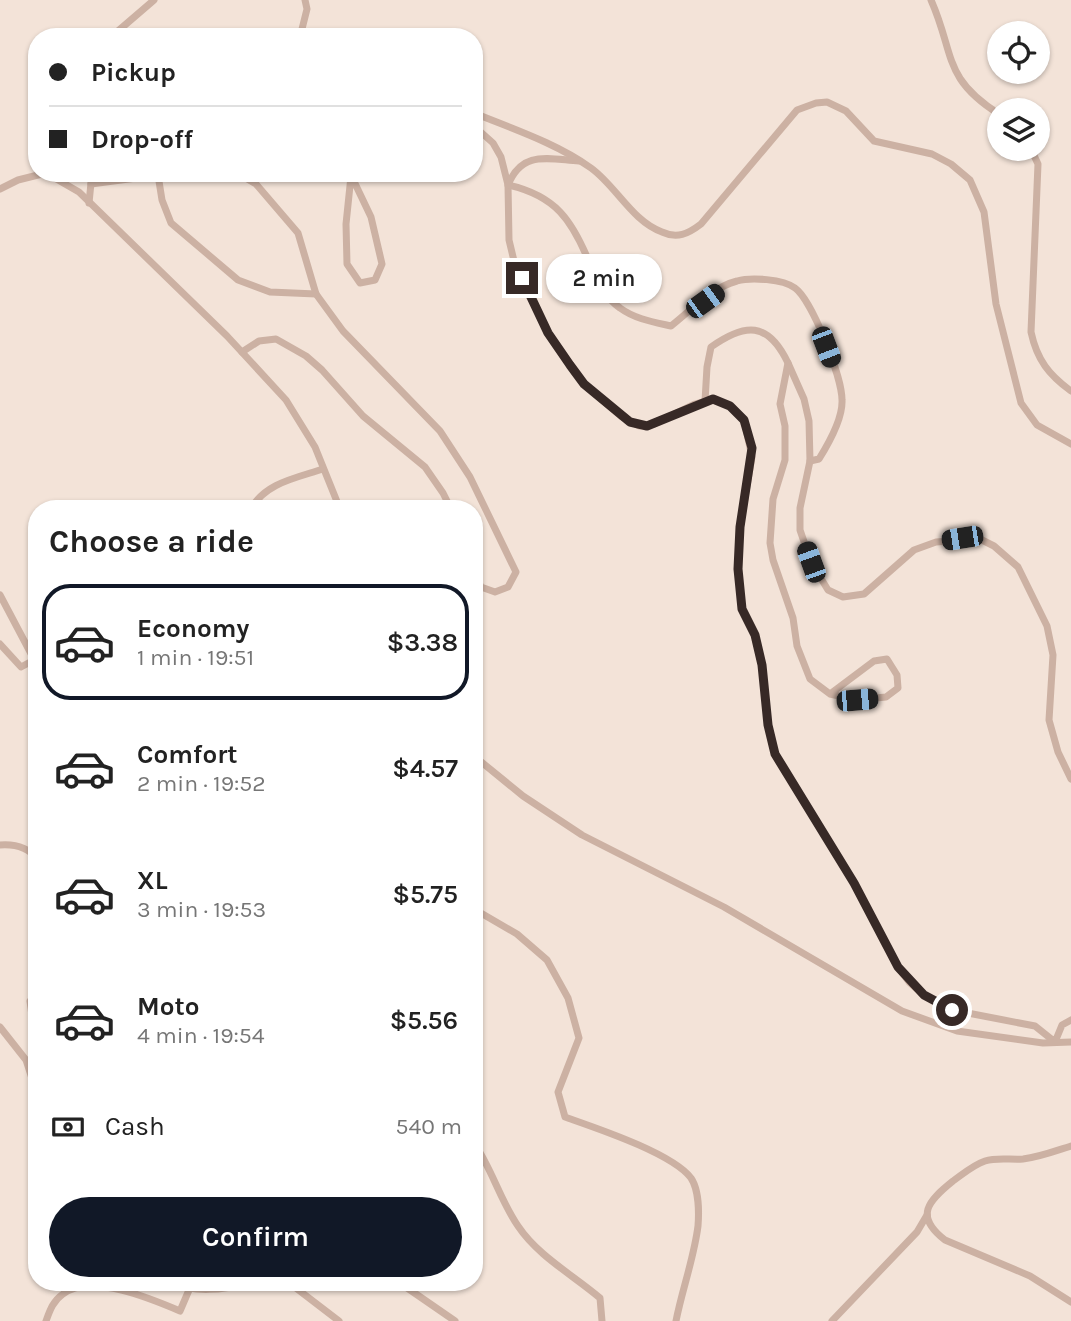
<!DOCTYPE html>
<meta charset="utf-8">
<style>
body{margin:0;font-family:Karla,sans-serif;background:#f2f2f2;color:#222;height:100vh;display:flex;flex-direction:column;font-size:26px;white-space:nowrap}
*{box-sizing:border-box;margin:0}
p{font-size:23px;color:#767676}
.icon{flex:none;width:38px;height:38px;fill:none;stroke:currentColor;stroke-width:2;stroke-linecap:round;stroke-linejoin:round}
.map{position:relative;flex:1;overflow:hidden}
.side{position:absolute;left:28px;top:500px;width:455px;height:791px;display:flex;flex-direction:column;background:#fff;border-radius:28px;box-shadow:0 2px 5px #0004}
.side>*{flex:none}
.guide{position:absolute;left:28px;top:28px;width:455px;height:154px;border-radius:28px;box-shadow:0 2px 5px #0004;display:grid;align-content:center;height:154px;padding:0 21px;background:#fff}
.fabs{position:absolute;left:987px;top:21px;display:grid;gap:14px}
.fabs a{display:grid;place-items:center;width:63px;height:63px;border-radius:50%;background:#fff;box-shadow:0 2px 5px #0004;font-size:35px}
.end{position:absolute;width:32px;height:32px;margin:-16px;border:9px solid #372926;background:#fff;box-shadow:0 0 0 4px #fff}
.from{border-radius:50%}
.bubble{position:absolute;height:49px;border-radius:24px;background:#fff;box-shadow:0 2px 5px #0004;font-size:23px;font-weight:600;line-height:49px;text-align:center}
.car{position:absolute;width:21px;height:42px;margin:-21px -10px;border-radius:9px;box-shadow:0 0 5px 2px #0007;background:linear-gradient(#222 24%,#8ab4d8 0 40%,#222 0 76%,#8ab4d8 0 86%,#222 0)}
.guide b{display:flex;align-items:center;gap:24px;height:66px;font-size:26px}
.guide b+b{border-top:2px solid #e0e0e0}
.guide i{width:18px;height:18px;background:#222}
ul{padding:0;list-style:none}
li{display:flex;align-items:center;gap:21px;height:116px;margin:0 14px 10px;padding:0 7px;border:4px solid transparent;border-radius:28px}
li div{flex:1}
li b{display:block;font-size:26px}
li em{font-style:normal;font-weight:600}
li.active{border-color:#111827}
li>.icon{width:63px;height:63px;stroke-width:1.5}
h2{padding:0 21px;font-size:32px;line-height:84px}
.pay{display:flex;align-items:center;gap:18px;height:77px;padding:0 21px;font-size:26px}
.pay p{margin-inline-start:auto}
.primary-button{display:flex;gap:14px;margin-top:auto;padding:14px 21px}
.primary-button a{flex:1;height:80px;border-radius:42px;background:#111827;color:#fff;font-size:28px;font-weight:600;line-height:80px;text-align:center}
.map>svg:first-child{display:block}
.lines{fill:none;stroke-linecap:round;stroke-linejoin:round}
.service{stroke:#ccb1a3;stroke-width:7}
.route{stroke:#372926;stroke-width:9}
</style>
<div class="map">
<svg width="1071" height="1321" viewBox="0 0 1071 1321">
<rect width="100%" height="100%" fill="#f3e3d8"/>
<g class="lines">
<!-- service -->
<g class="service">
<path d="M931 0C955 54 942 78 999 114"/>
<path d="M111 37 154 0"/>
<path d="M300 37 307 9 305 0"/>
<path d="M474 113C513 129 556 143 591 168 616 186 632 221 662 232 677 239 688 234 701 224L797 110 816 103 827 102 846 111 874 141 932 154 951 164 970 180 984 212 996 304 1021 403 1037 425 1071 444"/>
<path d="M474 126 493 143 501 157 508 185 509 240 515 265 548 333 584 384 622 417 639 426 654 424 695 404 713 399 730 406 744 420 752 457 740 527 738 569 742 609 755 635 762 665 768 725 775 754 854 883 898 967 909 982 924 995 952 1010 1035 1026 1055 1042 1062 1025 1071 1020"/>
<path d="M1031 149 1038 164 1031 332C1037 360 1049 375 1071 391"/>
<path d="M579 161C548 159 522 150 508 185 556 196 572 220 590 264 597 281 604 297 620 308 635 319 653 322 671 326 690 311 713 287 737 281 751 277 783 279 795 288 812 300 842 377 842 400 843 419 829 443 819 459L810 461"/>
<path d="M46 173 79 192 227 336 286 400 315 447 340 509"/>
<path d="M237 173 256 184 298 233 316 294 343 331 440 431 470 477 516 572 508 587 495 592 481 587 474 572"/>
<path d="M350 173 371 217 382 264 375 280 360 283 347 264 346 224 351 176"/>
<path d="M158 175 162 200 171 223 238 280 270 292 316 294"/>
<path d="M91 184 174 173"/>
<path d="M0 189 18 180 46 173"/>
<path d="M89 203 92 173"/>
<path d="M242 352 259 341 276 339 306 356 322 370 363 416 425 467 443 493 451 509"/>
<path d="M788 363 804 399 809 421 810 461 800 508V530L811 562 828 590 843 597 864 594 914 550 936 542 980 539 994 546 1018 567 1047 626 1053 655 1049 720 1058 752 1071 779"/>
<path d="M705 401 707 367 711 347C745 323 768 321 788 363L780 404 785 426V460L773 499 770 543 773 560 793 618 797 646 810 679 830 694 857 700 886 697 898 688 897 675 887 659 874 661 830 694"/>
<path d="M251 509C265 483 296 478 323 469"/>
<path d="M0 595 37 665"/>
<path d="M0 644 21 667 34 660"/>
<path d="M474 756 523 796 582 835 724 907 902 1011 957 1031 1043 1043 1071 1042"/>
<path d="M0 845C14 844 28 847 37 859"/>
<path d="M474 909 517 934 547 960 568 998 579 1038 558 1092 565 1117C596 1128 672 1153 691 1178 699 1190 699 1213 698 1226 694 1258 682 1290 676 1321"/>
<path d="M37 993 30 1001 33 1023 37 1030"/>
<path d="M0 1027 26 1060 37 1094"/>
<path d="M474 1143C492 1169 500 1200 518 1226 538 1256 573 1275 600 1298L602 1321"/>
<path d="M1071 1146C1055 1151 1040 1157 1023 1159 1011 1160 997 1157 985 1161 973 1165 963 1174 953 1181 928 1201 914 1216 945 1240L1030 1276 1071 1302"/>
<path d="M170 1283C196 1293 222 1290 250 1283"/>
<path d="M284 1283 292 1285 339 1321"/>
<path d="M400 1283 455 1321"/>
<path d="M46 1321C50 1310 53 1301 63 1294 91 1273 152 1299 180 1311L192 1283"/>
<path d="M832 1321 917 1232 927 1215"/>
</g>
</g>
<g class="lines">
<!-- route -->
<path class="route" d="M522 278 548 333 570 365 584 384 630 422 647 426 713 399 730 406 744 420 752 448 740 527 738 569 742 609 755 635 762 665 768 725 775 754 854 883 898 967 924 995 952 1010"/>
</g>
</svg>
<div class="fabs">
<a><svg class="icon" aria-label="locate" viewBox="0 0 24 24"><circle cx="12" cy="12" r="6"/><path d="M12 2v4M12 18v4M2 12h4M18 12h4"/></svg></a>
<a><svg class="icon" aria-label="layers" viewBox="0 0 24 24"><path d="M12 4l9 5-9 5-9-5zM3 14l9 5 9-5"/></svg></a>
</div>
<i class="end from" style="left:952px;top:1010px"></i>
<i class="end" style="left:522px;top:278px"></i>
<div class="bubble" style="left:546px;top:254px;width:116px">2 min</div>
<i class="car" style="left:705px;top:301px;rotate:54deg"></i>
<i class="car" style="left:826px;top:347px;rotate:159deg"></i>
<i class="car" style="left:962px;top:538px;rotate:261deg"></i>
<i class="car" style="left:811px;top:562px;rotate:340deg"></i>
<i class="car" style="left:857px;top:700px;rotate:85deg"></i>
<div class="guide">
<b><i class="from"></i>Pickup</b>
<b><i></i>Drop-off</b>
</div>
<section class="side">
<h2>Choose a ride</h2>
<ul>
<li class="active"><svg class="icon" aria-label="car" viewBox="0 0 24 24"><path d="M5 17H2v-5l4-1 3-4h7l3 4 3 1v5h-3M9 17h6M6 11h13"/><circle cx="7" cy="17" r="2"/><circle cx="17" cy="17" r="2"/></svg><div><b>Economy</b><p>1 min · 19:51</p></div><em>$3.38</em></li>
<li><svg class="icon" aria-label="car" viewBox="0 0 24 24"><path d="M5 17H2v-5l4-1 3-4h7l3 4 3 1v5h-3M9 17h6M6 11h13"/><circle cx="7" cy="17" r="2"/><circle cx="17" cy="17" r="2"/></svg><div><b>Comfort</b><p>2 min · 19:52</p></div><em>$4.57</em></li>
<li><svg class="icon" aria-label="car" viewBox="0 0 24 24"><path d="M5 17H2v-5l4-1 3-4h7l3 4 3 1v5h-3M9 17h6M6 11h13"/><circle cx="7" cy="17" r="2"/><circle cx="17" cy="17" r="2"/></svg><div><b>XL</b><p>3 min · 19:53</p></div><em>$5.75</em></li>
<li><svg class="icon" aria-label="car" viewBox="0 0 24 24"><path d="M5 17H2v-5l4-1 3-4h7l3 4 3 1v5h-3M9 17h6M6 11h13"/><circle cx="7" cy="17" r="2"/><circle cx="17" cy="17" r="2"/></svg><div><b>Moto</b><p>4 min · 19:54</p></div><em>$5.56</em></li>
</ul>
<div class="pay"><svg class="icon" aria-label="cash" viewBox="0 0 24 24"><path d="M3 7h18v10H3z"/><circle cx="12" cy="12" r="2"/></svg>Cash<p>540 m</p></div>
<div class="primary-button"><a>Confirm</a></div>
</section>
</div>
